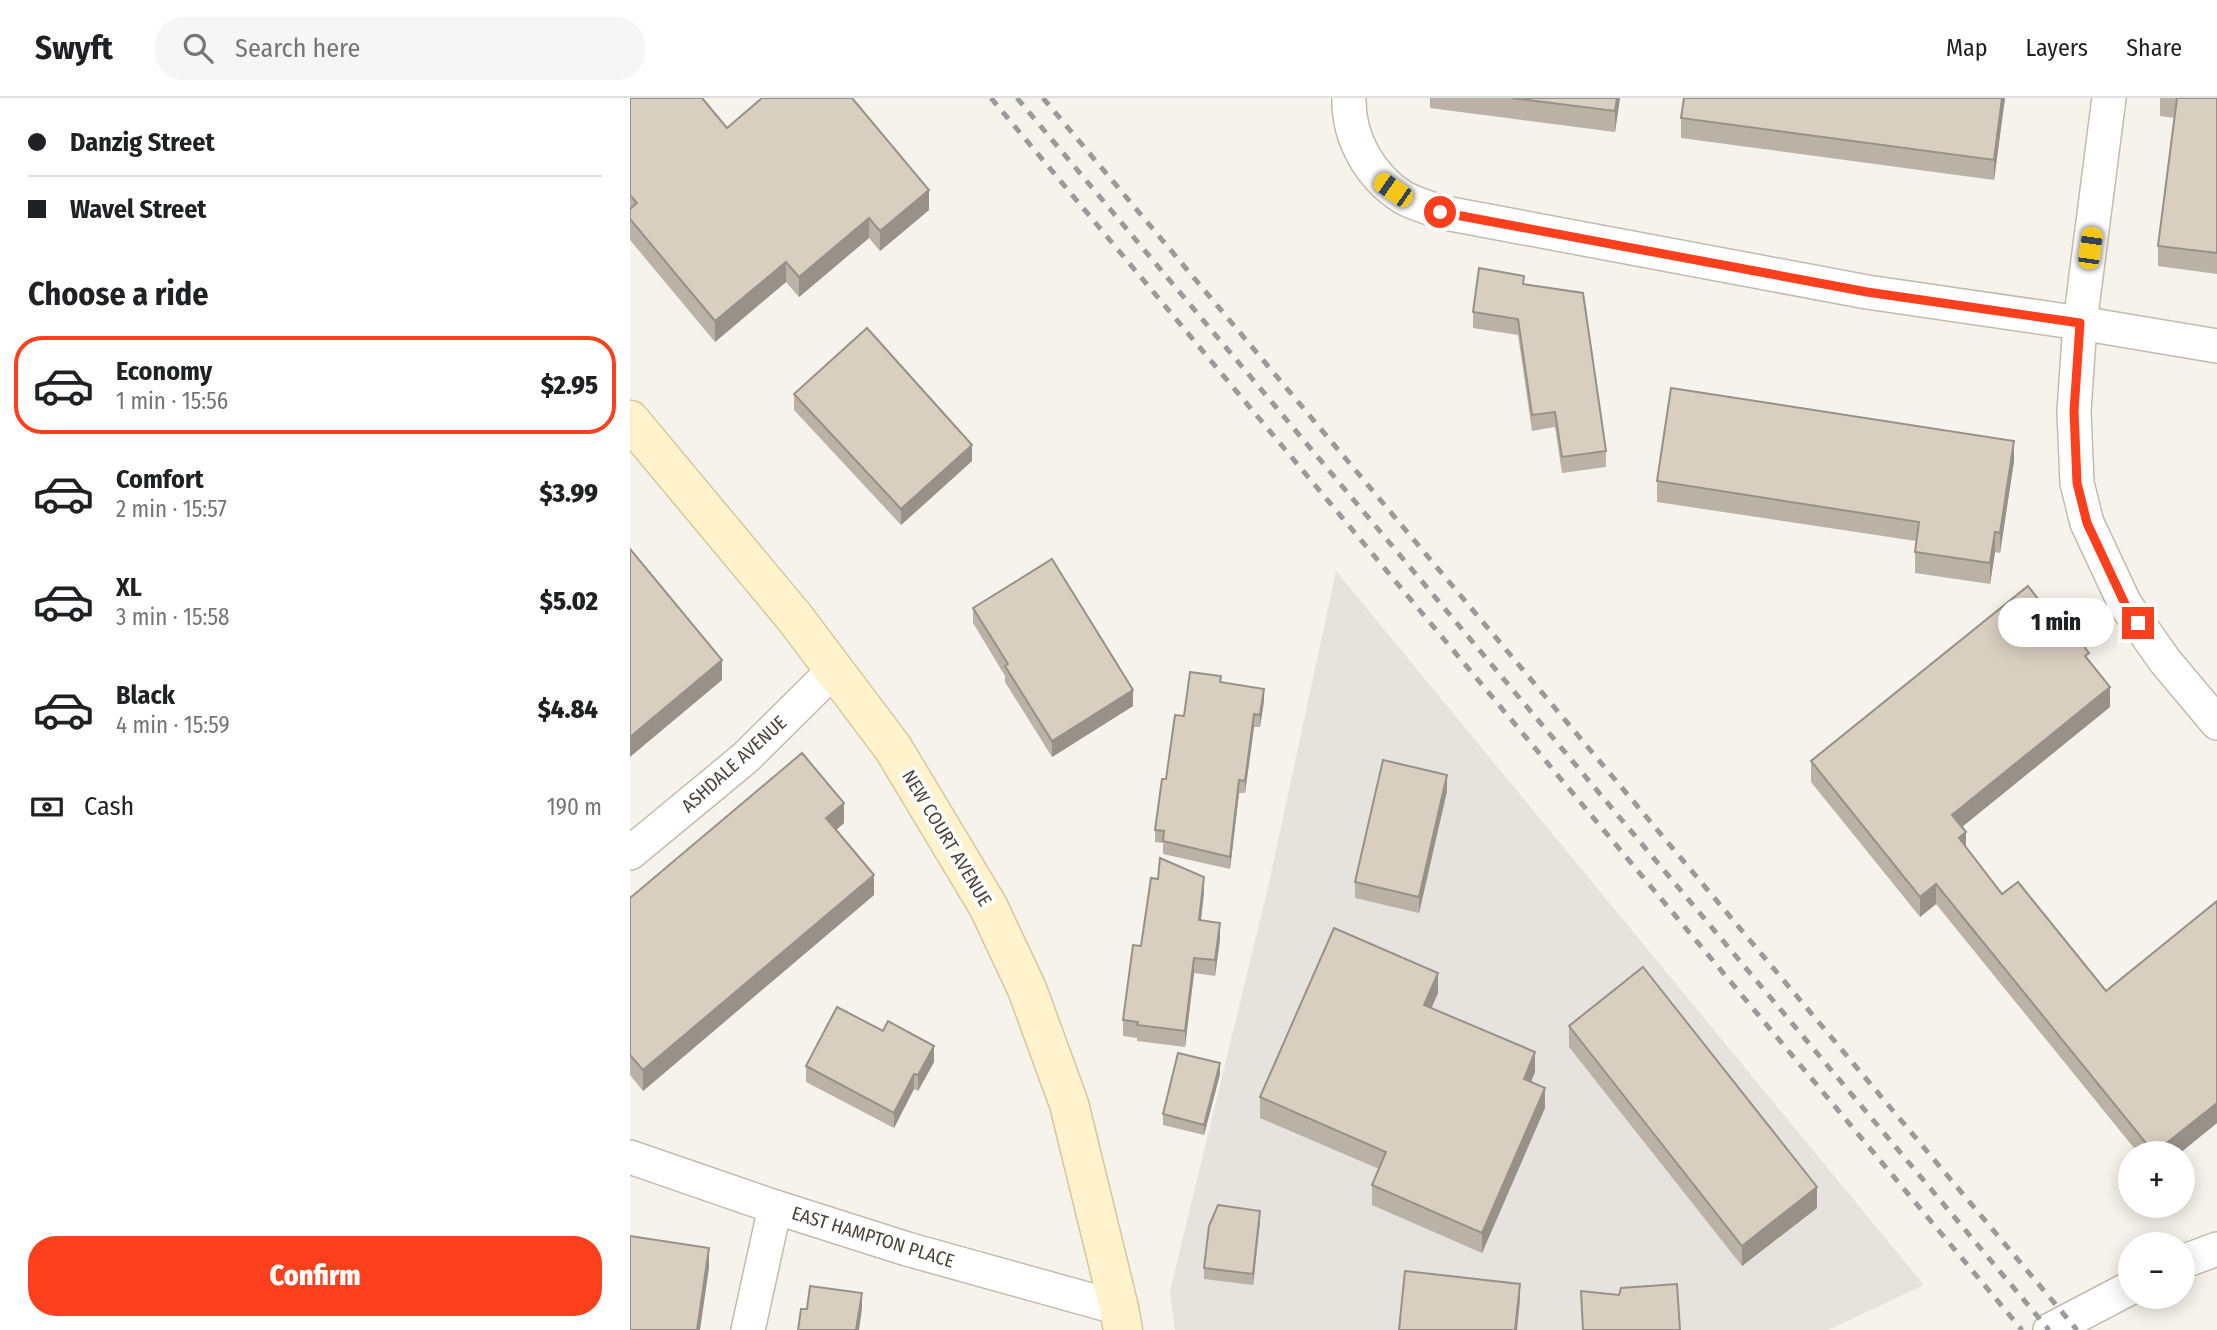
<!DOCTYPE html>
<meta charset="utf-8">
<style>
body{margin:0;font-family:"Fira Sans Condensed",sans-serif;background:#f6f6f6;color:#202124;height:100vh;display:flex;flex-direction:column;font-size:26px;white-space:nowrap}
*{box-sizing:border-box;margin:0}
p{font-size:23px;color:#757577}
.icon{flex:none;width:38px;height:38px;fill:none;stroke:currentColor;stroke-width:2;stroke-linecap:round;stroke-linejoin:round}
.map{position:relative;flex:1;overflow:hidden}
.panel{display:flex;flex-direction:column;background:#fff;width:630px}
.panel>*{flex:none}
.hud{display:grid;align-content:center;height:154px;padding:0 28px;background:#fff}
.controls{position:absolute;left:1488px;top:1043px;display:grid;gap:14px}
.controls a{display:grid;place-items:center;width:77px;height:77px;border-radius:50%;background:#fff;box-shadow:0 4px 18px #0003;font-size:35px}
.end{position:absolute;width:32px;height:32px;margin:-16px;border:9px solid #fc3f1d;background:#fff;box-shadow:0 0 0 4px #fff}
.from{border-radius:50%}
.bubble{position:absolute;height:49px;border-radius:24px;background:#fff;box-shadow:0 4px 18px #0003;font-size:23px;font-weight:800;line-height:49px;text-align:center}
.car{position:absolute;width:21px;height:42px;margin:-21px -10px;border-radius:9px;box-shadow:0 0 5px 2px #0007;background:linear-gradient(#f5c518 24%,#345 0 40%,#f5c518 0 76%,#345 0 86%,#f5c518 0)}
.hud b{display:flex;align-items:center;gap:24px;height:66px;font-size:26px}
.hud b+b{border-top:2px solid #e0e0e0}
.hud i{width:18px;height:18px;background:#202124}
ul{padding:0;list-style:none}
li{display:flex;align-items:center;gap:21px;height:98px;margin:0 14px 10px;padding:0 14px;border:4px solid transparent;border-radius:28px}
li div{flex:1}
li b{display:block;font-size:26px}
li em{font-style:normal;font-weight:800}
li.on{border-color:#fc3f1d}
li>.icon{width:63px;height:63px;stroke-width:1.5}
h2{padding:0 28px;font-size:32px;line-height:84px}
.pay{display:flex;align-items:center;gap:18px;height:77px;padding:0 28px;font-size:26px}
.pay p{margin-inline-start:auto}
.primary-button{display:flex;gap:14px;margin-top:auto;padding:14px 28px}
.primary-button a{flex:1;height:80px;border-radius:28px;background:#fc3f1d;color:#fff;font-size:28px;font-weight:800;line-height:80px;text-align:center}
header{display:flex;align-items:center;gap:42px;box-sizing:border-box;height:98px;padding:0 35px;background:#fff;border-bottom:2px solid #e0e0e0}
header strong{font-size:33px}
nav{display:flex;gap:38px;margin-inline-start:auto;font-size:24px}
.search{width:490px;height:63px;background:#f6f6f6;display:flex;align-items:center;gap:18px;box-sizing:border-box;padding:0 24px;border-radius:28px;color:#757577;font-size:26px}
main{display:flex;flex:1;min-height:0}
.map>svg:first-child{display:block}
.industrial{fill:#e6e2dd}
.lines{fill:none;stroke-linecap:round;stroke-linejoin:round}
.street-casing{stroke:#c2bbae;stroke-width:36}
.secondary-casing{stroke:#d6c79b;stroke-width:41}
.street{stroke:#fff;stroke-width:33}
.secondary{stroke:#fff3cd;stroke-width:38}
.rail{stroke:#9a9a9a;stroke-width:5;stroke-dasharray:9 9;stroke-linecap:butt}
.wall{fill:#bab2a6}
.shaded-wall{fill:#979187}
.building{fill:#d8cfc1;stroke:#979187;stroke-width:2}
.route{stroke:#fc3f1d;stroke-width:9}
.labels{text-anchor:middle;dominant-baseline:central;stroke-width:7;stroke-linejoin:round;paint-order:stroke}
.street-label{font-size:19px;fill:#4b4439;stroke:#fff}
</style>
<header>
<strong>Swyft</strong>
<div class="search"><svg class="icon" aria-label="search" viewBox="0 0 24 24"><circle cx="10" cy="10" r="6"/><path d="M15 15l6 6"/></svg>Search here</div>
<nav><a>Map</a><a>Layers</a><a>Share</a></nav>
</header>
<main>
<section class="panel">
<div class="hud">
<b><i class="from"></i>Danzig Street</b>
<b><i></i>Wavel Street</b>
</div>
<h2>Choose a ride</h2>
<ul>
<li class="on"><svg class="icon" aria-label="car" viewBox="0 0 24 24"><path d="M5 17H2v-5l4-1 3-4h7l3 4 3 1v5h-3M9 17h6M6 11h13"/><circle cx="7" cy="17" r="2"/><circle cx="17" cy="17" r="2"/></svg><div><b>Economy</b><p>1 min · 15:56</p></div><em>$2.95</em></li>
<li><svg class="icon" aria-label="car" viewBox="0 0 24 24"><path d="M5 17H2v-5l4-1 3-4h7l3 4 3 1v5h-3M9 17h6M6 11h13"/><circle cx="7" cy="17" r="2"/><circle cx="17" cy="17" r="2"/></svg><div><b>Comfort</b><p>2 min · 15:57</p></div><em>$3.99</em></li>
<li><svg class="icon" aria-label="car" viewBox="0 0 24 24"><path d="M5 17H2v-5l4-1 3-4h7l3 4 3 1v5h-3M9 17h6M6 11h13"/><circle cx="7" cy="17" r="2"/><circle cx="17" cy="17" r="2"/></svg><div><b>XL</b><p>3 min · 15:58</p></div><em>$5.02</em></li>
<li><svg class="icon" aria-label="car" viewBox="0 0 24 24"><path d="M5 17H2v-5l4-1 3-4h7l3 4 3 1v5h-3M9 17h6M6 11h13"/><circle cx="7" cy="17" r="2"/><circle cx="17" cy="17" r="2"/></svg><div><b>Black</b><p>4 min · 15:59</p></div><em>$4.84</em></li>
</ul>
<div class="pay"><svg class="icon" aria-label="cash" viewBox="0 0 24 24"><path d="M3 7h18v10H3z"/><circle cx="12" cy="12" r="2"/></svg>Cash<p>190 m</p></div>
<div class="primary-button"><a>Confirm</a></div>
</section>
<div class="map">
<svg width="1587" height="1232" viewBox="0 0 1587 1232">
<rect width="100%" height="100%" fill="#f6f3ec"/>
<!-- industrial -->
<path class="industrial" d="M706 473 1294 1187 1198 1232H545L540 1193 639 785Z"/>
<g class="lines">
<!-- street casing -->
<g class="street-casing">
<g id="street">
<path d="M719 0C718 40 740 79 774 100 785 106 798 109 810 114L1237 194 1450 225 1587 248"/>
<path d="M1479 0 1450 225 1444 313 1447 385 1457 425 1495 506 1535 563 1587 625"/>
<path d="M0 755 115 660 204 572"/>
<path d="M0 1059 145 1109 277 1151 489 1210"/>
<path d="M1552 1164 1587 1151"/>
<path d="M118 1232 145 1109"/>
<path d="M1420 1232 1500 1190"/>
</g>
</g>
<!-- secondary casing -->
<g class="secondary-casing">
<path id="secondary" d="M0 322 165 520 263 650 358 808 397 891 439 1006 489 1210 493 1232"/>
</g>
<!-- street -->
<use href="#street" class="street"/>
<!-- secondary -->
<use href="#secondary" class="secondary"/>
<!-- rail -->
<g class="rail">
<path d="M361 0 1392 1232"/>
<path d="M387 0 1419 1232"/>
<path d="M413 0 1447 1232"/>
</g>
</g>
<!-- wall -->
<g class="wall">
<path d="M0 0 97 30 299 112 250 153 239 140 169 199 156 184 85 244 0 142Z"/>
<path d="M800 0H990L985 34 800 10Z"/>
<path d="M1054 0H1375L1364 82 1051 40V20Z"/>
<path d="M1530 0H1587V176L1528 168V148L1545 20 1530 18Z"/>
<path d="M894 186 976 353V369L932 375 925 329 902 333 888 237 843 230V214Z"/>
<path d="M164 296 342 363 271 427 164 312Z"/>
<path d="M1384 363 1370 455 1365 454 1360 486 1285 475V454L1286 443 1027 404V383Z"/>
<path d="M343 510 503 608 422 659 375 584V578L343 525Z"/>
<path d="M1459 563 1480 609 1332 729 1336 749 1372 796 1476 893 1587 803V1025L1550 1055H1508L1306 806 1290 819 1181 684V663Z"/>
<path d="M591 584 634 603 630 629H624L615 695H609L600 771 533 756V745L525 744V732L536 681 554 618Z"/>
<path d="M817 693 789 815 725 800V784Z"/>
<path d="M214 725 206 732 244 797 13 993 0 977V800Z"/>
<path d="M574 794 571 822 590 841 585 878 564 875 555 949 507 943V940L493 938V922L511 848Z"/>
<path d="M808 895 801 910 905 974 901 984 915 1010 852 1155 742 1107V1087L749 1071 630 1020V999Z"/>
<path d="M939 928 1187 1110 1112 1168 939 949Z"/>
<path d="M304 964 288 993 284 991 264 1030 176 984V968Z"/>
<path d="M590 976 574 1037 533 1027V1016Z"/>
<path d="M630 1123 623 1187 574 1181V1170Z"/>
</g>
<!-- shaded-wall -->
<g class="shaded-wall">
<path d="M987 0H990L985 34V13Z"/>
<path d="M1372 0H1375L1364 82V62Z"/>
<path d="M299 92V112L250 153V133Z"/>
<path d="M239 120V140L169 199V179Z"/>
<path d="M156 164V184L85 244V223Z"/>
<path d="M1384 343V363L1370 455V435Z"/>
<path d="M342 347V363L271 427V411Z"/>
<path d="M1365 434V454L1360 486V465Z"/>
<path d="M92 562V582L0 659V639Z"/>
<path d="M1480 589V609L1322 737V717Z"/>
<path d="M634 591V603L630 629V617Z"/>
<path d="M503 592V608L422 659V643Z"/>
<path d="M624 616V629L615 695V683Z"/>
<path d="M817 677V693L789 815V799Z"/>
<path d="M609 682V695L600 771V759Z"/>
<path d="M214 705V725L196 741V720Z"/>
<path d="M1336 734V755L1329 740Z"/>
<path d="M244 777V797L13 993V972Z"/>
<path d="M574 779V794L569 838V822Z"/>
<path d="M1306 786V806L1290 819V799Z"/>
<path d="M590 825V841L585 878V862Z"/>
<path d="M564 860V875L555 949V933Z"/>
<path d="M808 875V895L794 927V907Z"/>
<path d="M304 948V964L288 993V977Z"/>
<path d="M905 954V974L894 1001V981Z"/>
<path d="M590 965V976L574 1037V1027Z"/>
<path d="M284 976V991L264 1030V1015Z"/>
<path d="M915 990V1010L852 1155V1135Z"/>
<path d="M1587 1005V1025L1550 1055H1524Z"/>
<path d="M1187 1089V1110L1112 1168V1148Z"/>
<path d="M630 1113V1123L623 1187V1176Z"/>
<path d="M79 1150V1170L70 1232H67Z"/>
<path d="M890 1186V1202L887 1232H885Z"/>
<path d="M232 1195V1211L229 1232H226Z"/>
</g>
<!-- building -->
<g class="building">
<path d="M0 0H72L97 30 132 0H222L299 92 250 133 239 120 169 179 156 164 85 223 0 121V111L7 105 0 97Z"/>
<path d="M882 0H987L985 13Z"/>
<path d="M1054 0H1372L1364 62 1051 20Z"/>
<path d="M1547 0H1587V155L1528 148Z"/>
<path d="M849 170 894 178 893 186 953 195 976 353 932 359 925 314 902 317 888 221 843 214Z"/>
<path d="M237 230 342 347 271 411 164 296Z"/>
<path d="M1041 290 1384 343 1370 435 1365 434 1360 465 1285 454 1289 424 1027 383Z"/>
<path d="M0 451 92 562 0 639Z"/>
<path d="M422 461 503 592 422 643 375 568 378 566 343 510Z"/>
<path d="M1398 488 1423 520 1428 516 1459 555 1455 558 1480 589 1322 717 1336 734 1329 740 1372 796 1388 784 1476 893 1587 803V1005L1524 1055 1306 786 1290 799 1181 663Z"/>
<path d="M560 574 591 578 590 584 634 591 630 617 624 616 615 683 609 682 600 759 533 743 534 733 525 732 532 681H536L545 617 554 618Z"/>
<path d="M172 655 214 705 196 720 244 777 13 972 0 957V800Z"/>
<path d="M753 662 817 677 789 799 725 784Z"/>
<path d="M530 760 574 779 569 822 590 825 585 862 564 860 555 933 507 927 508 924 493 922 503 847 511 848 521 780 528 781Z"/>
<path d="M704 830 808 875 794 907 905 954 894 981 915 990 852 1135 742 1087 756 1054 630 999Z"/>
<path d="M1013 869 1187 1089 1112 1148 939 928Z"/>
<path d="M207 909 253 933 258 923 304 948 288 977 284 976 264 1015 176 968Z"/>
<path d="M548 955 590 965 574 1027 533 1016Z"/>
<path d="M588 1107 630 1113 623 1176 574 1170 579 1128Z"/>
<path d="M0 1138 79 1150 67 1232H0Z"/>
<path d="M775 1173 890 1186 885 1232H769Z"/>
<path d="M1047 1186 1050 1232H953L951 1193 989 1197 991 1190Z"/>
<path d="M180 1188 232 1195 226 1232H168L171 1211H177Z"/>
</g>
<g class="lines">
<!-- route -->
<path class="route" d="M810 114 1237 194 1450 225 1444 313 1447 385 1457 425 1495 506 1508 525"/>
</g>
<g class="labels">
<!-- street labels -->
<g class="street-label">
<text transform="translate(104 666) rotate(-42)">ASHDALE AVENUE</text>
<text transform="translate(317 740) rotate(59)">NEW COURT AVENUE</text>
<text transform="translate(243 1139) rotate(17)">EAST HAMPTON PLACE</text>
</g>
</g>
</svg>
<div class="controls">
<a>+</a>
<a>−</a>
</div>
<i class="end from" style="left:810px;top:114px"></i>
<i class="end" style="left:1508px;top:525px"></i>
<div class="bubble" style="left:1368px;top:500px;width:116px">1 min</div>
<i class="car" style="left:763px;top:92px;rotate:305deg"></i>
<i class="car" style="left:1460px;top:150px;rotate:8deg"></i>
</div>
</main>
